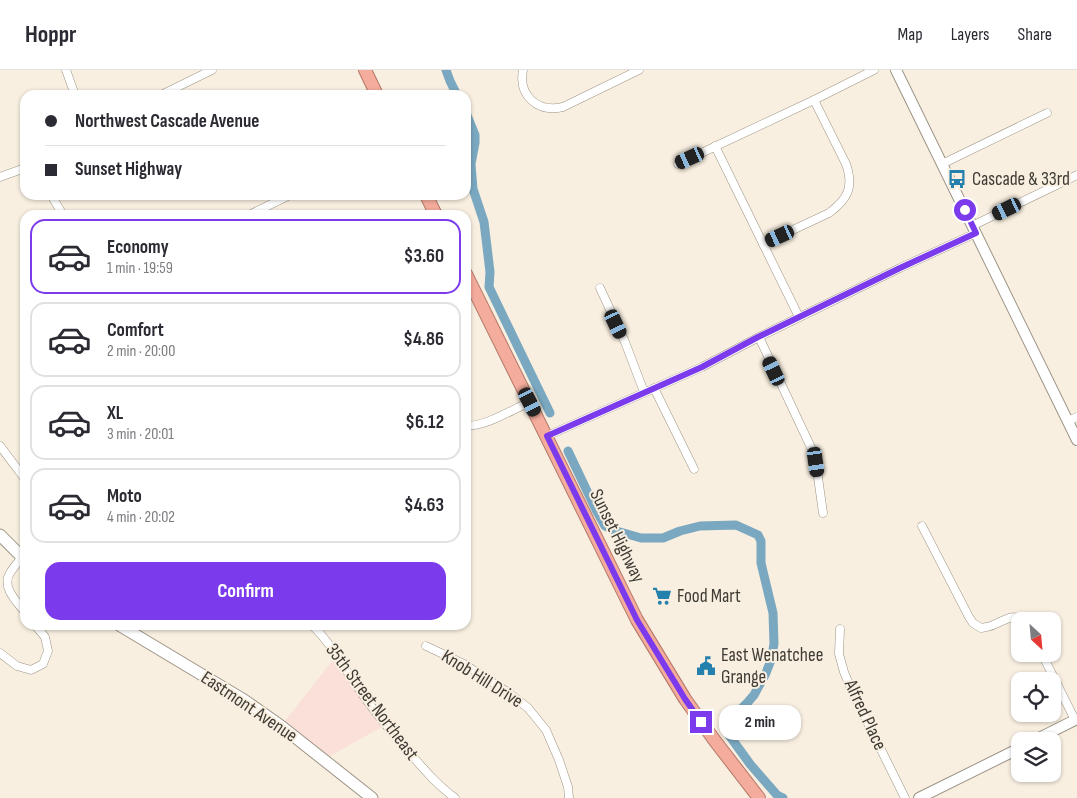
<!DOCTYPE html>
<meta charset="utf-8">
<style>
body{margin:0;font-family:"Sofia Sans Condensed",sans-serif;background:#f2f2f3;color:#2b2b33;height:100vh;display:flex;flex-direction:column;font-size:19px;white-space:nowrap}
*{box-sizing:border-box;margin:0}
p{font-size:16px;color:#7c7c81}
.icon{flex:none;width:28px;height:28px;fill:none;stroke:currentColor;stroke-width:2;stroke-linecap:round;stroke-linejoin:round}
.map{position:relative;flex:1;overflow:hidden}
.sheet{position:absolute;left:20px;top:140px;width:451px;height:420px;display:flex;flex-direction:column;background:#fff;border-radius:15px;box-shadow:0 1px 4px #0004}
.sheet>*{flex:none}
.banner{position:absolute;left:20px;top:20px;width:451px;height:110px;border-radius:15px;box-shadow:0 1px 4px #0004;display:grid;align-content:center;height:110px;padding:0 25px;background:#fff}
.needle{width:32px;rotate:154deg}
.tools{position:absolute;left:1011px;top:542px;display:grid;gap:10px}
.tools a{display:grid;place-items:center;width:50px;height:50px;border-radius:10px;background:#fff;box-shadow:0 1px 4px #0004;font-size:25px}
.end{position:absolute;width:22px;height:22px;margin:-11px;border:6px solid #7c3aed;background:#fff;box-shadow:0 0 0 2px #fff}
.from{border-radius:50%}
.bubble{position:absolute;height:35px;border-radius:15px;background:#fff;box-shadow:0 1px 4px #0004;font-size:16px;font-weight:700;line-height:35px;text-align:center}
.car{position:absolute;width:15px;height:30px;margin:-15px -8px;border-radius:6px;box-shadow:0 0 4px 1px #0007;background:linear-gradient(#222 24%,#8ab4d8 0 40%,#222 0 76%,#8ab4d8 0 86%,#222 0)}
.banner b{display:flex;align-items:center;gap:18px;height:48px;font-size:19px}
.banner b+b{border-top:1px solid #e1e1e2}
.banner i{width:12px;height:12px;background:#2b2b33}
ul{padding:9px 0 0;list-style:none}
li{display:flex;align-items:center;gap:15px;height:75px;margin:0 10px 8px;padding:0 15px;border:2px solid #e1e1e2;border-radius:15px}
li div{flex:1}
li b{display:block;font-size:19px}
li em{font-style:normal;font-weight:700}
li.current{border-color:#7c3aed}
li>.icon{width:45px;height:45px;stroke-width:1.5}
.button{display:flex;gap:10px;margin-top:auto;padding:10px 25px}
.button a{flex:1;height:58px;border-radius:15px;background:#7c3aed;color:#fff;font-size:20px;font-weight:700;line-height:58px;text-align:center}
header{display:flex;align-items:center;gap:30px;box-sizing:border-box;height:70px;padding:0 25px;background:#fff;border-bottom:1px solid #e1e1e2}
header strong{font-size:24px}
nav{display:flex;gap:28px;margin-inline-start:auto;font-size:18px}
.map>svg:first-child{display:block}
.industrial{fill:#fae0d8}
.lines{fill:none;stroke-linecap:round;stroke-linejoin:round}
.canal{stroke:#7aa8c0;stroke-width:9}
.minor-casing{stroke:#9c9486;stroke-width:9}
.tertiary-casing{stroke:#9c9486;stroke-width:12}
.secondary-casing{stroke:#9c9486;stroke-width:13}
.trunk-casing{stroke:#b37768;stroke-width:14}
.minor{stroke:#fff;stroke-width:8}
.tertiary{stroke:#fff;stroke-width:10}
.secondary{stroke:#fff;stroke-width:11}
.trunk{stroke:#f4ac9c;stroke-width:12}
.route{stroke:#7c3aed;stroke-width:6}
.labels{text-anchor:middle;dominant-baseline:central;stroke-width:4;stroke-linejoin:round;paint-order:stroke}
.poi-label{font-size:19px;fill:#3e3b35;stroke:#f8efe0;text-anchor:start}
.street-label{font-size:19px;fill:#3e3b35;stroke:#f8efe0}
</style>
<header>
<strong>Hoppr</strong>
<nav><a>Map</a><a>Layers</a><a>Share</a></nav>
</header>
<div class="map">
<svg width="1077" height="728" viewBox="0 0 1077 728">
<rect width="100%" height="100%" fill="#f8efe0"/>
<!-- industrial -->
<path class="industrial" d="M337 585 383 651 380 658 323 690 281 656Z"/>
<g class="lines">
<!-- canal -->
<g class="canal">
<path d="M446 0 450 11 457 25"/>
<path d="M466 43 475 65V73L471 94 473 119 484 152 490 202 489 217 517 275 550 343"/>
<path d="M568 381 596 440 605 456 613 460 641 468H663L680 461 700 456 736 455 758 465 761 471V493L773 543 774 574 771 590 766 603 754 625 748 632 732 648 729 654V665L750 694 777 725 783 728"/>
</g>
<!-- minor casing -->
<g class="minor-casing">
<g id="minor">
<path d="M66 0 75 25"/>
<path d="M523 0C518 26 538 43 563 37L639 0"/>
<path d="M161 25 212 0"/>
<path d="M715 76 799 247"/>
<path d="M678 94 814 30 874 0"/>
<path d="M942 94 1047 43"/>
<path d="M0 107 25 98"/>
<path d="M51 125 63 145"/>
<path d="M249 145 290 125"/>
<path d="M972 156 1077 105"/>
<path d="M763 174 829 143C848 129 854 117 846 94L814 30"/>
<path d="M600 218 625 272 644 322"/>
<path d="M759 267 815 386 823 443"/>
<path d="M654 318 694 399"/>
<path d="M1068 351 1077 347"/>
<path d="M466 356C487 356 511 340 530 332"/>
<path d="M547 366 702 297 759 267 900 198 976 163"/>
<path d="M0 376 25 409"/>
<path d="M922 456 969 547 973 553 981 558C985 557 990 557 993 555 1004 551 1014 542 1024 551"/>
<path d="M22 487C18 492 13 498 10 503 1 517 17 532 25 542"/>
<path d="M312 555C330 572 341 593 355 613 370 637 388 658 407 680 422 697 437 715 455 728"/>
<path d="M840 559 839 584 844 602 852 621 905 728"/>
<path d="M426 576 464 594 509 623 528 638 546 660 559 690 568 717 569 728"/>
<path d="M0 583 17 596 31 600 43 594 48 581 45 567 35 555"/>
<path d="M1042 584 1075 650"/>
</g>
</g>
<!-- tertiary casing -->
<g class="tertiary-casing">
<g id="tertiary">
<path d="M896 0 1077 370"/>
<path d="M1033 671 1077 649"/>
<path d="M919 728 1020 678"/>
</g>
</g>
<!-- secondary casing -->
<g class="secondary-casing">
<g id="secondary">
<path d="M0 465 25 490"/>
<path d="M119 555 244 630 281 656 372 728"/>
</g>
</g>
<!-- trunk casing -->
<g class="trunk-casing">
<g id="trunk">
<path d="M365 0 377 25"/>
<path d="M426 125 436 145"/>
<path d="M466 204 637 550 685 629 715 671 759 728"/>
</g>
</g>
<!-- minor -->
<use href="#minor" class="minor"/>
<!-- tertiary -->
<use href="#tertiary" class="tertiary"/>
<!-- secondary -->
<use href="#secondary" class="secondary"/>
<!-- trunk -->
<use href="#trunk" class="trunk"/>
</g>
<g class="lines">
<!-- route -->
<path class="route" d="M701 652 685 629 637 550 547 366 702 297 758 267 900 198 976 163 965 140"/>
</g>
<!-- icons -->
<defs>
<g id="bus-bare" transform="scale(1.5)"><path d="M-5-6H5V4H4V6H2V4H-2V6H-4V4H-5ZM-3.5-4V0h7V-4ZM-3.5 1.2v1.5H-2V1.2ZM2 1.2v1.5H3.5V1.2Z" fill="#2480ad" stroke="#f8efe0" stroke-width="2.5" paint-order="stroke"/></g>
<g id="supermarket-bare" transform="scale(1.5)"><path d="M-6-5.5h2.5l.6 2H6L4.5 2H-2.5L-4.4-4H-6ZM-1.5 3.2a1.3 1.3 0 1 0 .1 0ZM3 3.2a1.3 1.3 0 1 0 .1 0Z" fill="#2480ad" stroke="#f8efe0" stroke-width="2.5" paint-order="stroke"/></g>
<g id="civic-bare" transform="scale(1.5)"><path d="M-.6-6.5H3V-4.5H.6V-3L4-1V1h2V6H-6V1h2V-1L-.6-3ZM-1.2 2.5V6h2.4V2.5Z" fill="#2480ad" stroke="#f8efe0" stroke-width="2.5" paint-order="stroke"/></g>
</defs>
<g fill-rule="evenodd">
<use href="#bus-bare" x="957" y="109"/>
<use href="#supermarket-bare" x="662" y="526"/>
<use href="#civic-bare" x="706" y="596"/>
</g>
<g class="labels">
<!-- poi labels -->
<g class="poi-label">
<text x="972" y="109">Cascade &amp; 33rd</text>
<text x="677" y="526">Food Mart</text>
<text x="721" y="585">East Wenatchee<tspan x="721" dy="22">Grange</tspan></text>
</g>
<!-- street labels -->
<g class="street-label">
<text transform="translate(617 466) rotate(64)">Sunset Highway</text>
<text transform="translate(482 609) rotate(32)">Knob Hill Drive</text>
<text transform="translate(372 632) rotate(53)">35th Street Northeast</text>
<text transform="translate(249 637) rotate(34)">Eastmont Avenue</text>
<text transform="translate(865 645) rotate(65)">Alfred Place</text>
</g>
</g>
</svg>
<div class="tools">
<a><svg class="needle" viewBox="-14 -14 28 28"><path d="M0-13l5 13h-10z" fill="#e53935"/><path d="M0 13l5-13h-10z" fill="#7c7c81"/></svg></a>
<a><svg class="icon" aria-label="locate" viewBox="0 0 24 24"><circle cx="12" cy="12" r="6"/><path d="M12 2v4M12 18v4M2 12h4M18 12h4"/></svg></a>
<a><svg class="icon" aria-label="layers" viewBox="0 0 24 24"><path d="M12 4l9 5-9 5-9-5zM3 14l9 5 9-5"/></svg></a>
</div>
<i class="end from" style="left:965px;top:140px"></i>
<i class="end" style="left:701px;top:652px"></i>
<div class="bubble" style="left:719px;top:635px;width:82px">2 min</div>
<i class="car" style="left:690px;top:88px;rotate:245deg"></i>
<i class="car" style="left:1007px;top:139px;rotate:244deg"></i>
<i class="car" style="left:780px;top:166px;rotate:245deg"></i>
<i class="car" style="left:616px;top:254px;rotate:155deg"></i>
<i class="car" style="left:774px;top:301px;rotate:335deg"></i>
<i class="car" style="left:530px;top:332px;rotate:153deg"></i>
<i class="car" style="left:816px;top:392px;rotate:172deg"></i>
<div class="banner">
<b><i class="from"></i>Northwest Cascade Avenue</b>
<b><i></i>Sunset Highway</b>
</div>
<section class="sheet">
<ul>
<li class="current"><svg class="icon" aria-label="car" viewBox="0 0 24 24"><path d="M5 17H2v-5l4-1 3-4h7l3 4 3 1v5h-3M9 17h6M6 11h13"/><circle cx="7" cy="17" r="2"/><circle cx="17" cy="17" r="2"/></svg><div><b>Economy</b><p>1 min · 19:59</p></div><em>$3.60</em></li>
<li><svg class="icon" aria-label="car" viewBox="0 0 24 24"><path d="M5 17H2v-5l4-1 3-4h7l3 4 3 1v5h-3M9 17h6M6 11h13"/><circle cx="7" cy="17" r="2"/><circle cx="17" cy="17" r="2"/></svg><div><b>Comfort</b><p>2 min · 20:00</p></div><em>$4.86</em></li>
<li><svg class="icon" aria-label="car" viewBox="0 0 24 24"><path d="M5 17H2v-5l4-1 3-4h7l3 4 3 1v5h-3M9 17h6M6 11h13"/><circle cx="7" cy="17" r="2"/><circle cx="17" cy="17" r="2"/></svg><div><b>XL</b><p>3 min · 20:01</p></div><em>$6.12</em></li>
<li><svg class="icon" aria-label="car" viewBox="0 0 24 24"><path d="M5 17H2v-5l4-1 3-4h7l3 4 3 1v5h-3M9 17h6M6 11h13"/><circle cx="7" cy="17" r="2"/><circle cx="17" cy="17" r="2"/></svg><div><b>Moto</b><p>4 min · 20:02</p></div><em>$4.63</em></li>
</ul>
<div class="button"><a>Confirm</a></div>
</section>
</div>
